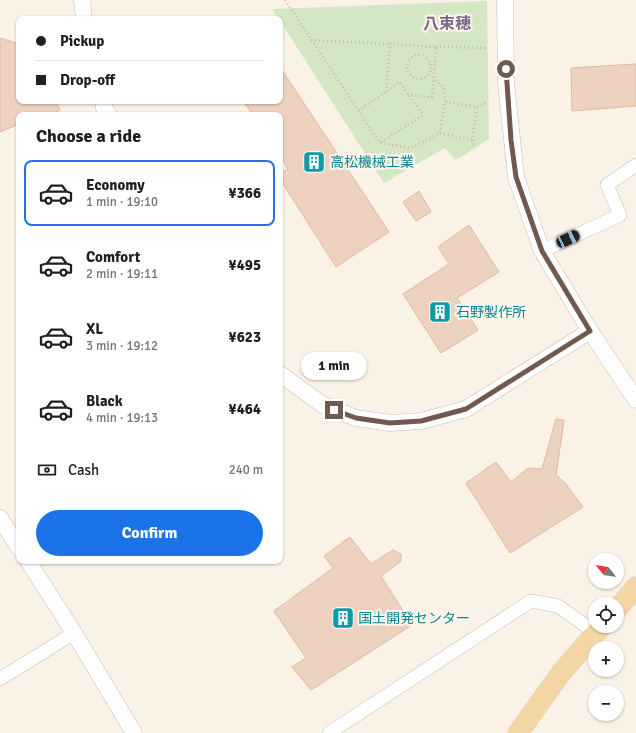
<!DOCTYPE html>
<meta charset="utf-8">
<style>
body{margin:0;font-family:Signika,"Noto Sans JP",sans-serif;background:#f2f2f2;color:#202124;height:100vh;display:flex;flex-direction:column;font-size:15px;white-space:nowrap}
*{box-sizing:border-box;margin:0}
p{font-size:13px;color:#757577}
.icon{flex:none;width:22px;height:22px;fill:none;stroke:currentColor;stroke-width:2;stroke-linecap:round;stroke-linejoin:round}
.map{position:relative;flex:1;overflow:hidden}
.drawer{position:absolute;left:16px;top:112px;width:267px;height:452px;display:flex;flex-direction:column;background:#fff;border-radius:8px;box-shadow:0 1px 3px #0004}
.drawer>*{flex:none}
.hud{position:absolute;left:16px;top:16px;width:267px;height:88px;border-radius:8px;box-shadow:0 1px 3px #0004;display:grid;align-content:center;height:88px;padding:0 20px;background:#fff}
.needle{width:26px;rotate:300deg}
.tools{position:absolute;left:588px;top:553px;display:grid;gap:8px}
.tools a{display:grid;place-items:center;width:36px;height:36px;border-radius:50%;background:#fff;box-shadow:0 1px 3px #0004;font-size:20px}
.end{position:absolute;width:18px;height:18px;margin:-9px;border:5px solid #715a4d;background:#fff;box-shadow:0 0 0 2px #fff}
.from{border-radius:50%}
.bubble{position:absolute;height:28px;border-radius:14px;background:#fff;box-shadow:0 1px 3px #0004;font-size:13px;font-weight:800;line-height:28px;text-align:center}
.car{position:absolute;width:12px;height:24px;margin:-12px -6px;border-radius:5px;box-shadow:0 0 3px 1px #0007;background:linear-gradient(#222 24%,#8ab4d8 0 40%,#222 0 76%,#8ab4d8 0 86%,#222 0)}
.hud b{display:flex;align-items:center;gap:14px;height:38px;font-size:15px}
.hud b+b{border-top:1px solid #e0e0e0}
.hud i{width:10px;height:10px;background:#202124}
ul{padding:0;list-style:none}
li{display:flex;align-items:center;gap:12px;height:66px;margin:0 8px 6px;padding:0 12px;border:2px solid transparent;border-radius:8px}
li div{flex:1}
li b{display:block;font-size:15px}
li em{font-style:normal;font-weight:800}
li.on{border-color:#1a73e8}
li>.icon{width:36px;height:36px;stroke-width:1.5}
h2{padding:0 20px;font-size:18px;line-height:48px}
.pay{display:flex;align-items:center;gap:10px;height:44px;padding:0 20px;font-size:15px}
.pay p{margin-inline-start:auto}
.action{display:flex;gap:8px;margin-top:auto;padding:8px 20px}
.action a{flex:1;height:46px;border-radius:24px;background:#1a73e8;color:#fff;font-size:16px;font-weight:800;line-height:46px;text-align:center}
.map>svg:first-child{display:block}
.green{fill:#d3e7c5}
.building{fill:#edd2c0;stroke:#dfb9a1}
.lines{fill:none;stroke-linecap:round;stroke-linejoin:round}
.minor-casing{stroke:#cbbaad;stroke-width:14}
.tertiary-casing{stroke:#cbbaad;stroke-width:17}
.primary-casing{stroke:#d7d1cd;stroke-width:21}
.path{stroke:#d2b5a3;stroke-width:2.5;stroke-dasharray:1 3;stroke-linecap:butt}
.minor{stroke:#fff;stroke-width:13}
.tertiary{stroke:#fff;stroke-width:16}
.primary{stroke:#f3d6a4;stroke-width:20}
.route{stroke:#715a4d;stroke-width:5}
.labels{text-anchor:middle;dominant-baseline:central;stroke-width:4;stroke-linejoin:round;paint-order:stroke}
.culture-label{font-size:14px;fill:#0d838f;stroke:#fdf6ec;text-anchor:start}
.quarter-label{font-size:16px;font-weight:bold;fill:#80658d;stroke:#fdf6ec}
</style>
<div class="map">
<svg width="636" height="733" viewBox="0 0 636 733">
<rect width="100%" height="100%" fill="#faf2e6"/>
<!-- green -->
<path class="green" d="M487 1 489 139 456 160 445 148 384 183 280 21V19H278L272 9Z"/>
<!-- building -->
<g class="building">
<path d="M0 38 19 44V101H56L60 110 51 115H19V124L0 132Z"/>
<path d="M636 64V106L572 111 571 68Z"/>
<path d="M280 67 389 232 336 267 280 179V174L288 169 280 156V115H253L243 101H280Z"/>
<path d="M419 191 431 212 416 221 403 202Z"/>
<path d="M469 225 499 272 457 298 478 330 441 353 403 294 449 264 438 247Z"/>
<path d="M556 419 564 420 556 475 565 483 583 507 510 553 466 483 496 462 511 482 528 468 542 469Z"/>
<path d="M350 537 371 564 393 550 401 554V561L381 576 412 625 311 690 292 667 306 658 274 611 333 568 324 556Z"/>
</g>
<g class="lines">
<!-- minor casing -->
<g class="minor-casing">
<g id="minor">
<path d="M542 251 620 215 607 185 636 165"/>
<path d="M0 679 74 633"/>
<path d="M329 733 531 601 558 606 596 633"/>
</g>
</g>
<!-- tertiary casing -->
<g class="tertiary-casing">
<g id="tertiary">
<path d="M82 0 84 19"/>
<path d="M505 0 506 83 516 177 542 251 590 331 636 400"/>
<path d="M103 101 104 108 109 115"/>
<path d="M280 374 323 405 356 418 390 423 421 421 466 409 590 331"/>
<path d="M0 518 19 548"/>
<path d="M28 561 74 633 134 733"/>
</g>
</g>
<!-- primary casing -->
<g class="primary-casing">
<g id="primary">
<path d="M617 609 636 587"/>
<path d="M518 733 561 673 602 626"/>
</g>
</g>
<!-- path -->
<g class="path">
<path d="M285 0 380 143 411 148 440 133 445 102 477 107 487 102"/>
<path d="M311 40 390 44"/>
<path d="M436 47 487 48"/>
<circle cx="419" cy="67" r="12"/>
<path d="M433 77 444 88 445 102"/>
<path d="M386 92 390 44 436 47 432 97 408 95"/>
<path d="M358 111 400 82 423 115 380 143"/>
<path d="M440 133 472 140 477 107"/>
<path d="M472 140 475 147"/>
</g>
<!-- minor -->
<use href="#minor" class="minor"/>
<!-- tertiary -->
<use href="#tertiary" class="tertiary"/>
<!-- primary -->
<use href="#primary" class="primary"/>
</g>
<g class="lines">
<!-- route -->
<path class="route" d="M334 410 356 418 390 423 421 421 466 409 590 331 542 251 516 177 511 140 506 69"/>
</g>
<!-- icons -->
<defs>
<g id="building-square" transform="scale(1.15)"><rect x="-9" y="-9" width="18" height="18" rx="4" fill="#0f9aa8" stroke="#fdf6ec"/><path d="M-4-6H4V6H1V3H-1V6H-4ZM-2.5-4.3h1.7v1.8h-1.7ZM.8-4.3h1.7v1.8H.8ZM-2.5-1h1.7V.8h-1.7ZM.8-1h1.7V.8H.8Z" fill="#fff"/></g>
</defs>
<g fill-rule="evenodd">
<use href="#building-square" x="314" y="162"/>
<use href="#building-square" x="440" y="312"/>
<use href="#building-square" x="343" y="618"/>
</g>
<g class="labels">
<!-- culture labels -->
<g class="culture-label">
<text x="330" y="162">高松機械工業</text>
<text x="456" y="312">石野製作所</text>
<text x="358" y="618">国土開発センター</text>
</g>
<!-- quarter labels -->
<g class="quarter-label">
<text x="447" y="24">八束穂</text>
</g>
</g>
</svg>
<div class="tools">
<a><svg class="needle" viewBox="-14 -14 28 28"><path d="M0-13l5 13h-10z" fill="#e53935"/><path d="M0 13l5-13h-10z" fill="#757577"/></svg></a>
<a><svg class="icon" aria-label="locate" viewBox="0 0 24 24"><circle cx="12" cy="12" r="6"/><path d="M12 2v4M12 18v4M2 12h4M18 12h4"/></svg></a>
<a>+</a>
<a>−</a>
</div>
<i class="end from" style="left:506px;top:69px"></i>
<i class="end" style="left:334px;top:410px"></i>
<div class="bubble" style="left:301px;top:352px;width:66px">1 min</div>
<i class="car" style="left:568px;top:239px;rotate:65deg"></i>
<div class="hud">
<b><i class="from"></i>Pickup</b>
<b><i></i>Drop-off</b>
</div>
<section class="drawer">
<h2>Choose a ride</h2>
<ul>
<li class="on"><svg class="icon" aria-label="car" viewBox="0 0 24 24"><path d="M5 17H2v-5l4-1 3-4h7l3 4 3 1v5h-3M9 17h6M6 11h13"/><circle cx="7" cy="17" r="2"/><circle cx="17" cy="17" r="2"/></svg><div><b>Economy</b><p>1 min · 19:10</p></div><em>¥366</em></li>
<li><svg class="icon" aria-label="car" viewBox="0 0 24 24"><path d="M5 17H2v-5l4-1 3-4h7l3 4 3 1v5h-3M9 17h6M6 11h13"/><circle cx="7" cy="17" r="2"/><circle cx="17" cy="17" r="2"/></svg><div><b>Comfort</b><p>2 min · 19:11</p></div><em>¥495</em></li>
<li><svg class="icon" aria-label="car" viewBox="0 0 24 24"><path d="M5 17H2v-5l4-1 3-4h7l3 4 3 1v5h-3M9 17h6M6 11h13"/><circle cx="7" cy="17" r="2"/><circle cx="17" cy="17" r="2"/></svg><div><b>XL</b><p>3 min · 19:12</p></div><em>¥623</em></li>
<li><svg class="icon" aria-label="car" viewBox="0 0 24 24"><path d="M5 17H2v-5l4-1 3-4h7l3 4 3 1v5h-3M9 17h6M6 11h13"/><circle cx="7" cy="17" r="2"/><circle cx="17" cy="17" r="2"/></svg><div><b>Black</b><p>4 min · 19:13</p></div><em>¥464</em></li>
</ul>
<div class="pay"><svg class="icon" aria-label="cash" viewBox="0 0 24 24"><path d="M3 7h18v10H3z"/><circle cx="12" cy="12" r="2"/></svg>Cash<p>240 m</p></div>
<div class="action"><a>Confirm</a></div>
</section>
</div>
